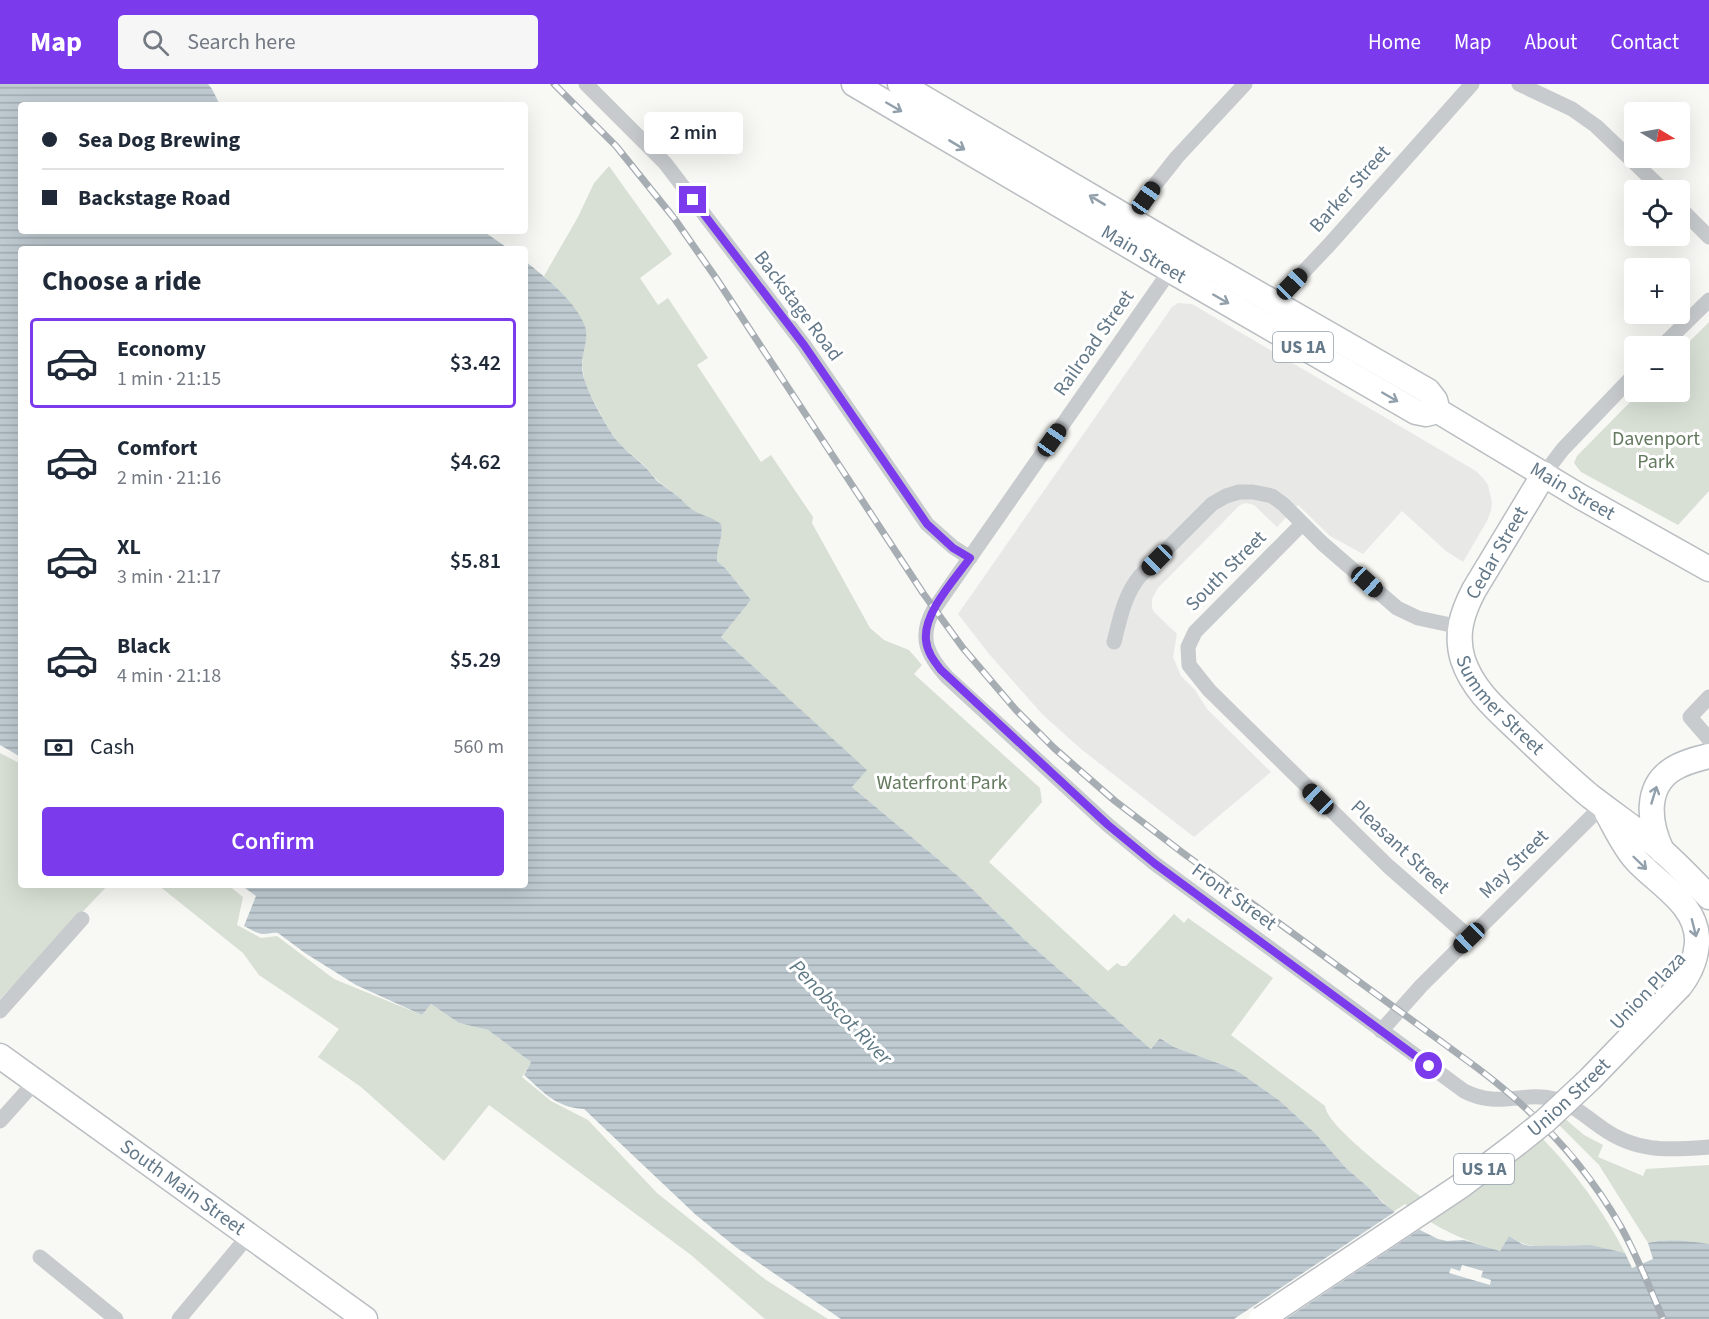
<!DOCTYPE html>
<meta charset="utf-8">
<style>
body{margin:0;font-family:"Source Sans 3",sans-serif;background:#f6f6f7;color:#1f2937;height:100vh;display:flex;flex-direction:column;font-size:22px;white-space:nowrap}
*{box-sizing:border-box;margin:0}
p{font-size:20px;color:#747a83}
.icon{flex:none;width:33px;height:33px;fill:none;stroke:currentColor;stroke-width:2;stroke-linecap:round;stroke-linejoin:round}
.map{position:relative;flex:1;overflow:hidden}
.drawer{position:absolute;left:18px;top:162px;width:510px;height:642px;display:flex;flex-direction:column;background:#fff;border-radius:6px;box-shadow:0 6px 24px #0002}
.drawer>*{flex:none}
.banner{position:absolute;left:18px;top:18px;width:510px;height:132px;border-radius:6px;box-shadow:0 6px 24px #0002;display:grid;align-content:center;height:132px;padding:0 24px;background:#fff}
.needle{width:39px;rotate:100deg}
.controls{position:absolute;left:1624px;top:18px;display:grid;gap:12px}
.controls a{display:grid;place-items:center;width:66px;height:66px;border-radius:6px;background:#fff;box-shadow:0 6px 24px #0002;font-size:30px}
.end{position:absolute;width:27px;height:27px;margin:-14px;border:8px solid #7c3aed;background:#fff;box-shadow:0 0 0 3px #fff}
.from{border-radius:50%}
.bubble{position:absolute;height:42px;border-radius:6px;background:#fff;box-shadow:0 6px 24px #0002;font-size:20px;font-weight:600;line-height:42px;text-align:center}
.car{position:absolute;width:18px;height:36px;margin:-18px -9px;border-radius:8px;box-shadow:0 0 4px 2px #0007;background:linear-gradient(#222 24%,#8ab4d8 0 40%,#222 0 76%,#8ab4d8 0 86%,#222 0)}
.banner b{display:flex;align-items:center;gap:21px;height:57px;font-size:22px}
.banner b+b{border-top:2px solid #e0e1e3}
.banner i{width:15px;height:15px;background:#1f2937}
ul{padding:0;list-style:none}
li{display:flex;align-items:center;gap:18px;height:90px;margin:0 12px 9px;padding:0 12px;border:3px solid transparent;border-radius:6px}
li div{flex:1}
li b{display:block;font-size:22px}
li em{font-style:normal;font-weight:600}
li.selected{border-color:#7c3aed}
li>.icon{width:54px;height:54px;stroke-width:1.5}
h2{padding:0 24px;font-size:27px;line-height:72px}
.pay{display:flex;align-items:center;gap:15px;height:66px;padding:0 24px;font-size:22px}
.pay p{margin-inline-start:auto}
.action{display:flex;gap:12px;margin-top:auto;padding:12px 24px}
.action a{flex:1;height:69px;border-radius:6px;background:#7c3aed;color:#fff;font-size:24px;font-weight:600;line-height:69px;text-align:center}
header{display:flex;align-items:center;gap:36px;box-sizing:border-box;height:84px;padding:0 30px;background:#7c3aed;color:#fff}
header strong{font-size:28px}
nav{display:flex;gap:33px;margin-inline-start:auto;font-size:21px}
.search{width:420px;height:54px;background:#f6f6f7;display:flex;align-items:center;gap:15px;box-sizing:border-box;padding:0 21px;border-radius:6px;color:#747a83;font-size:22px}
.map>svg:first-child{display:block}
.built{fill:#e8e9e7}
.park{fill:#d8e0d5}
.water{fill:url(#water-rules)}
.pier{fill:#f8f8f4}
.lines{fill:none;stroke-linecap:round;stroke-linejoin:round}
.primary-casing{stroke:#babec2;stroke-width:27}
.street{stroke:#c7cbce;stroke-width:15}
.primary{stroke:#fff;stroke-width:24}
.rail-casing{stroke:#a6adb3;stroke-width:7}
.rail{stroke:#fff;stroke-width:4.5;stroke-dasharray:14;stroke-linecap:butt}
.primary-bridge-casing{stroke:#babec2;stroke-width:27;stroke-linecap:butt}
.primary-bridge{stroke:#fff;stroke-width:24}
.oneway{stroke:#92a0ac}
.route{stroke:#7c3aed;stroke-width:8}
.labels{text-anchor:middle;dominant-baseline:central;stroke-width:6;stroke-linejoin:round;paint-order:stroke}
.shield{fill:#fff;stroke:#92a0ac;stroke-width:1.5}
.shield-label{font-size:18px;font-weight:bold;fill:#637888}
.street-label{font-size:20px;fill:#637888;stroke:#fff}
.park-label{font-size:20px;fill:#647a5f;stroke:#fff}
.water-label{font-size:21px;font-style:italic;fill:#5f7a84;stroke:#fff}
</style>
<header>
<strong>Map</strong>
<div class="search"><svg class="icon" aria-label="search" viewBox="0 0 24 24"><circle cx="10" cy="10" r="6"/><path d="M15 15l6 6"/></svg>Search here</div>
<nav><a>Home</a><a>Map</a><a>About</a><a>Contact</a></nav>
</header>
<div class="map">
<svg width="1709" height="1235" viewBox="0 0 1709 1235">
<defs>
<pattern id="water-rules" width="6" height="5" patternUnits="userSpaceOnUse" patternTransform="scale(1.5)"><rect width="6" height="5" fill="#bfcbd1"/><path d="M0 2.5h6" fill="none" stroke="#9faaaf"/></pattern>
</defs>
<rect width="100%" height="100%" fill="#f8f8f4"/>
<!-- built -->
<path class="built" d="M1178 219 1192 220 1476 387 1483 394 1488 401 1492 418 1491 427 1487 437 1463 478 1446 467 1402 427 1363 470 1330 452 1298 421 1277 443 1254 421 1246 419 1240 421 1158 504 1152 515V524L1154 528 1177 550 1173 573 1181 592 1195 606 1207 625 1271 688 1194 753 1081 665 1043 631 989 570 958 530 1172 223Z"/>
<!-- park -->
<g class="park">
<path d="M609 82 672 170 640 194 658 221 668 214 708 274 697 281 761 378 771 371 813 433 812 439 870 544 884 556 909 566 922 581 914 590 1040 704 1042 718 989 778 1108 887 1117 879 1121 882H1126L1174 830 1184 839 1188 834 1273 894 1231 951 1325 1022C1327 1045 1418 1110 1440 1127L1541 1053C1575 1088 1603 1126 1625 1169 1610 1166 1594 1161 1578 1161 1551 1160 1533 1169 1509 1152L1500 1167C1460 1155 1439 1146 1405 1120L1393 1128 1369 1104 1346 1084 1316 1050 1280 1017 1239 988 1226 982 1174 963 1161 954 1151 965 1025 856 964 797 852 703 866 686 721 553 751 516 726 485 717 477 716 471 722 446 717 437 699 430 689 424 676 411 658 397 643 380 620 361 610 347 585 301 582 281 583 271 575 226 544 192 578 133 594 99Z"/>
<path d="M1709 238V407L1678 441 1581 388 1574 379 1577 372 1640 308H1680V267Z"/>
<path d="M0 669 21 680V801H108L0 915Z"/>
<path d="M158 801H228L243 813 237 841 261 854 277 852 334 895 422 931 431 920 459 939 488 946 531 978 522 993 551 1017 588 1036 657 1109 766 1196 828 1235H765L691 1171 489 1021 444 1077 361 1003 318 973 339 945 259 891 243 869Z"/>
<path d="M1544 1026 1563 1033 1584 1051 1603 1061 1598 1073 1643 1092 1646 1085 1709 1081V1160C1688 1157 1669 1154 1648 1159L1599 1081Z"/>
</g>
<!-- water -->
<g class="water">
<path d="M0 0H208L212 5 220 21H21V147H483L509 165H21V673L0 661Z"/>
<path d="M525 177C544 192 575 217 584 240 590 253 582 267 582 281 581 299 601 331 610 347 619 362 630 369 642 380 648 385 652 391 657 397 663 402 670 406 676 411 682 415 686 422 693 426 702 432 713 433 721 440 724 453 716 464 717 477L726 485 751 516 721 553 867 686 852 703 964 797 1025 856 1151 965 1160 954 1174 963 1226 982 1239 988 1280 1017 1316 1050 1346 1084 1369 1104 1383 1119 1416 1144 1438 1155 1447 1157 1464 1156 1500 1167 1509 1152 1522 1160 1531 1162 1591 1161 1625 1169 1632 1184 1653 1175 1648 1159C1669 1154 1688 1157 1709 1160V1235H841L737 1164 696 1131 584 1025C555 1023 545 1009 524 991L531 978 488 946 459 939 431 920 422 931 356 901 305 869 278 849C272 848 269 850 263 850 256 849 250 845 244 842L256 812 241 801H525Z"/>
</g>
<!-- pier -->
<g class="pier">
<path d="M1396 1127 1422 1144 1286 1235H1234Z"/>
<path d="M1462 1181 1483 1187 1481 1193 1491 1196 1490 1201 1449 1189 1451 1184 1460 1187Z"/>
</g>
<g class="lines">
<!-- primary casing -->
<g class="primary-casing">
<g id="primary">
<path id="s1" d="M854 0 1170 186 1416 328 1426 330 1438 327 1581 413 1709 485"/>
<path d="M900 0 1184 167 1428 307 1435 316 1438 327"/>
<path id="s2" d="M1544 390 1474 506C1462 529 1455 550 1463 576 1473 606 1497 626 1519 647 1542 669 1566 692 1590 712 1611 728 1632 743 1653 759 1673 775 1691 795 1709 813"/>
<path d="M1607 729C1616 745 1624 763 1636 776 1659 801 1699 821 1697 859 1696 875 1690 889 1680 902"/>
<path d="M1662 767C1649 740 1644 703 1673 685 1684 678 1697 675 1709 672"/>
<path id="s3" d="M0 972 365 1235"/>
</g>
</g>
<!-- street -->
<g class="street">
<path d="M586 0 665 79 804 261 927 440 953 463 970 474"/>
<path d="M1519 0 1572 25 1596 42 1663 106"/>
<path d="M1680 124 1709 153"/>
<path d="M1131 136 1154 102 1177 73 1245 0"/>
<path d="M1174 181 934 525C918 553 927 571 947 593L1108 741 1154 779 1464 1007C1499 1025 1521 1007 1555 1015 1572 1019 1587 1034 1602 1044 1637 1069 1669 1066 1709 1063"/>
<path d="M1271 224 1274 219 1329 161 1472 0"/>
<path d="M1662 262 1709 216"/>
<path d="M1544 390 1563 365 1635 290"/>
<path d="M1302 440 1195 548 1188 563 1189 581 1209 606 1388 782 1469 853"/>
<path d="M1114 558C1120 535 1124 511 1140 492L1212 420 1226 412 1239 408H1253L1272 412 1283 420 1322 459 1397 524 1418 534 1460 543"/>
<path d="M1709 613 1690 633 1709 655"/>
<path d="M0 927 82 835"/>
<path d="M1381 947 1421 902 1603 721"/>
<path d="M0 1037 35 998"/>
<path d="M40 1173 116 1235"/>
<path d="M179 1235 249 1151"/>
</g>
<!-- primary -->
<use href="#primary" class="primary"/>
<!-- rail casing -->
<g class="rail-casing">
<path id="rail" d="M554 0 616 62 674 134 716 194 923 509 963 564 1016 626 1054 664 1115 717 1183 769 1476 983C1535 1027 1584 1078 1621 1143 1637 1172 1650 1204 1663 1235"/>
</g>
<!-- rail -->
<use href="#rail" class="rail"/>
<!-- primary-bridge casing -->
<g class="primary-bridge-casing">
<g id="primary-bridge">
<path id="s4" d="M1261 1235 1462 1101 1515 1061 1545 1037 1590 995 1680 902"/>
</g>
</g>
<!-- primary-bridge -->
<use href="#primary-bridge" class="primary-bridge"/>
</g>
<!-- one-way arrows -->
<defs><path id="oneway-shaft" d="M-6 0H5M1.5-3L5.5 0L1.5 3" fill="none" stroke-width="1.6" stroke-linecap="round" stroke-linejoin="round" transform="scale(1.5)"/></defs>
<g class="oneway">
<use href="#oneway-shaft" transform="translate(894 23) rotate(30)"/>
<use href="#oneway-shaft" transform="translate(957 61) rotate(31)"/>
<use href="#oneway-shaft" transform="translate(1097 116) rotate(-149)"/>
<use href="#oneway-shaft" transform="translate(1221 215) rotate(30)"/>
<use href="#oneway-shaft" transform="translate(1390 313) rotate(30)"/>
<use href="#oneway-shaft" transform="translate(1654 711) rotate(-73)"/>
<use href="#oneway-shaft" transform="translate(1640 779) rotate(44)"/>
<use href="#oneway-shaft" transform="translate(1694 844) rotate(76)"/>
</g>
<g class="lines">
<!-- route -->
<path class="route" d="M693 116 804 261 927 440 953 464 970 474C955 495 923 529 926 556 927 568 934 577 941 586L1108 741 1154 779 1429 982"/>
</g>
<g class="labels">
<!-- shield labels -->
<g class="shield">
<rect x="1273" y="248" width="60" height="30" rx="4.5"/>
<rect x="1454" y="1070" width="60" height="30" rx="4.5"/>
</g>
<g class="shield-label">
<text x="1303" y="263">US 1A</text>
<text x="1484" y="1085">US 1A</text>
</g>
<!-- street labels -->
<g class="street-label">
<text transform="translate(1350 105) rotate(-48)">Barker Street</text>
<text stroke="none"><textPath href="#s1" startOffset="336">Main Street</textPath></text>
<text transform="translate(798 222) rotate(53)">Backstage Road</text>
<text transform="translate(1094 259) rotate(-55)">Railroad Street</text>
<text stroke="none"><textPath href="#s1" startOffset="830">Main Street</textPath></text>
<text transform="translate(1497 469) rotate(-60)">Cedar Street</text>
<text transform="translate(1226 487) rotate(-45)">South Street</text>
<text stroke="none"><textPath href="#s2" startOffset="267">Summer Street</textPath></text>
<text transform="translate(1400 763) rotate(43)">Pleasant Street</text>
<text transform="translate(1514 780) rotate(-45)">May Street</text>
<text transform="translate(1234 813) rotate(36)">Front Street</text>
<text transform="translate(1648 907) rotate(-46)">Union Plaza</text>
<text stroke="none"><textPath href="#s4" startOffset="380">Union Street</textPath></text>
<text stroke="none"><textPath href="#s3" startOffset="225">South Main Street</textPath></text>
</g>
<!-- park labels -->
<g class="park-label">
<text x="1656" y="355">Davenport<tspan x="1656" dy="23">Park</tspan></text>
<text x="942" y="699">Waterfront Park</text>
</g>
<!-- water labels -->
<g class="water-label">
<text transform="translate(841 928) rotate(46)">Penobscot River</text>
</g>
</g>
</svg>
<div class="controls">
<a><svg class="needle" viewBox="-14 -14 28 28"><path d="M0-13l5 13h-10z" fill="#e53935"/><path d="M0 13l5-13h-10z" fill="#747a83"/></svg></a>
<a><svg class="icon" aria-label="locate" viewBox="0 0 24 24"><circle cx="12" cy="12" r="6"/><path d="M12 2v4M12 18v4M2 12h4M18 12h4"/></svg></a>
<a>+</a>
<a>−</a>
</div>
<i class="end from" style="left:1429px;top:982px"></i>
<i class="end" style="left:693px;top:116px"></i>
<div class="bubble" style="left:644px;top:28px;width:99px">2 min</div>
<i class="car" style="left:1146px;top:114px;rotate:35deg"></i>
<i class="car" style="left:1292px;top:200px;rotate:44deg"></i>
<i class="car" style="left:1052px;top:356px;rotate:35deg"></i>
<i class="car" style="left:1157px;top:476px;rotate:225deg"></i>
<i class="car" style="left:1367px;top:498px;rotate:132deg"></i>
<i class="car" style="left:1318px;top:715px;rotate:314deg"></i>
<i class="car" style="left:1469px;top:854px;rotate:226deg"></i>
<div class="banner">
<b><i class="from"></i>Sea Dog Brewing</b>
<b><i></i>Backstage Road</b>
</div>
<section class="drawer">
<h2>Choose a ride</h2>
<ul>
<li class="selected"><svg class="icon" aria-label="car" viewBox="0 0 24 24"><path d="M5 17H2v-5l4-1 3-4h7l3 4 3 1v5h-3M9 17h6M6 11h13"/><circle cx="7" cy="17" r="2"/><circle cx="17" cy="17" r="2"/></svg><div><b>Economy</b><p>1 min · 21:15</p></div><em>$3.42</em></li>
<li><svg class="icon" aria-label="car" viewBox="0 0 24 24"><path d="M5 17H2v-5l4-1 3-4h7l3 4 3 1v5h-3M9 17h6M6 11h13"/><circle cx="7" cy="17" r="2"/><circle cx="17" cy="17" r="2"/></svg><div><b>Comfort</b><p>2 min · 21:16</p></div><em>$4.62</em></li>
<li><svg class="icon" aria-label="car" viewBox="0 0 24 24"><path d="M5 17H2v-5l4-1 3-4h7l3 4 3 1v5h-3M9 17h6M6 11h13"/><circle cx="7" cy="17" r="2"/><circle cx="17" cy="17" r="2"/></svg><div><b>XL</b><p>3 min · 21:17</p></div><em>$5.81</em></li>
<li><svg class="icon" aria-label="car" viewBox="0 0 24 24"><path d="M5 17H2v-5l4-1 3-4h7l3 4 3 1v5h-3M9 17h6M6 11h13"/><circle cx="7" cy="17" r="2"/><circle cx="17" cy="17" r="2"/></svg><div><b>Black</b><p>4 min · 21:18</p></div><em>$5.29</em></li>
</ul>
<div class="pay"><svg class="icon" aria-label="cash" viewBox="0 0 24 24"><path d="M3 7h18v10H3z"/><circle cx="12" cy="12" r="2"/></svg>Cash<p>560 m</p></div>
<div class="action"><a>Confirm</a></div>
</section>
</div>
